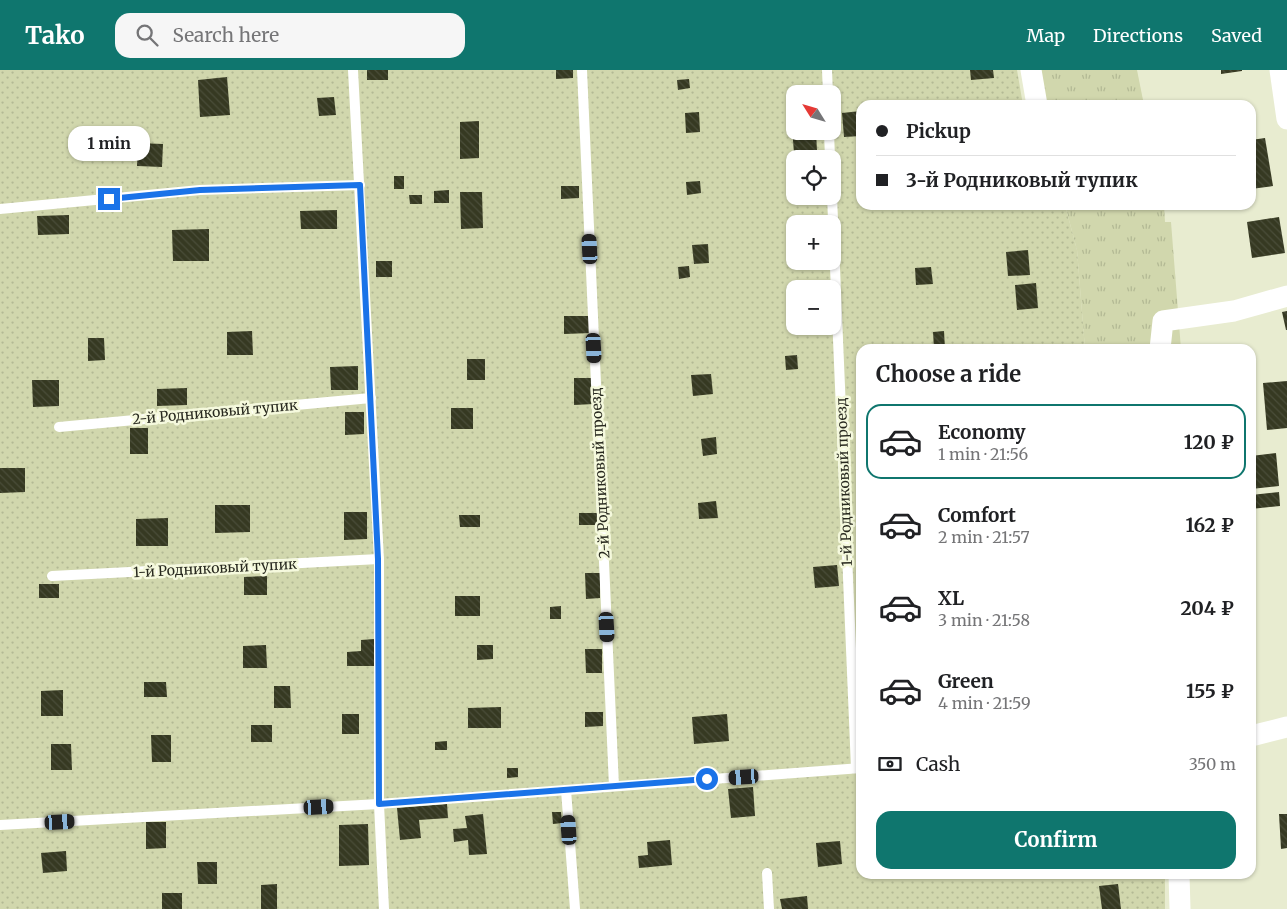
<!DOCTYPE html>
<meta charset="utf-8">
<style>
body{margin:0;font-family:Merriweather,serif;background:#f6f6f6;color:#202124;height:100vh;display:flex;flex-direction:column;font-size:19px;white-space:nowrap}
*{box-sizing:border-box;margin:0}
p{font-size:16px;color:#757577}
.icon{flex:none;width:28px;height:28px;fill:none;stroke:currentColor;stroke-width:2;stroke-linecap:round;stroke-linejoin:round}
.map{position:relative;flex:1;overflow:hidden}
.side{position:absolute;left:856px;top:274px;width:400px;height:535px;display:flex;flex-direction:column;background:#fff;border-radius:15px;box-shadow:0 1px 4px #0004}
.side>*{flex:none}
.guide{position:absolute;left:856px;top:30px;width:400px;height:110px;border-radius:15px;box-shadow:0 1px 4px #0004;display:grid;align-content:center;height:110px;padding:0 20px;background:#fff}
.needle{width:32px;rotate:307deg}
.fabs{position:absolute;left:786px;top:15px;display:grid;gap:10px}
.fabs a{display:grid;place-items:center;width:55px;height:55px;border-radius:10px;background:#fff;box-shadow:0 1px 4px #0004;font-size:25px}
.end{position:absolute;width:22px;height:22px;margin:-11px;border:6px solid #1a73e8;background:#fff;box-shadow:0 0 0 2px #fff}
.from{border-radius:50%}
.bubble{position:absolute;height:35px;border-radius:15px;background:#fff;box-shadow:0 1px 4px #0004;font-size:16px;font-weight:700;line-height:35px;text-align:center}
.car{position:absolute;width:15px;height:30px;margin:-15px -8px;border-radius:6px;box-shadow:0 0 4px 1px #0007;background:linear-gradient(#222 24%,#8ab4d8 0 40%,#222 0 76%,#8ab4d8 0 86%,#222 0)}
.guide b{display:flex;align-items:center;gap:18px;height:48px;font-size:19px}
.guide b+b{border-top:1px solid #e0e0e0}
.guide i{width:12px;height:12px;background:#202124}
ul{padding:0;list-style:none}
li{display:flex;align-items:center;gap:15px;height:75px;margin:0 10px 8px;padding:0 10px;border:2px solid transparent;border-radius:15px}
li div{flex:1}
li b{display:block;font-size:19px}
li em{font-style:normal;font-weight:700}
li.current{border-color:#0f766e}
li>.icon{width:45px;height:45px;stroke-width:1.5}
h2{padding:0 20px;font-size:22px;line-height:60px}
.pay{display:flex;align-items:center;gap:12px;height:55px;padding:0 20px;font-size:19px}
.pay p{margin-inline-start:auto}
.button{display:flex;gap:10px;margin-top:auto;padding:10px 20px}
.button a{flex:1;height:58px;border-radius:15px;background:#0f766e;color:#fff;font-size:20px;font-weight:700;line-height:58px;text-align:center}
header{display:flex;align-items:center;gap:30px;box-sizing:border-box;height:70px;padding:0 25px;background:#0f766e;color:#fff}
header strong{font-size:24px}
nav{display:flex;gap:28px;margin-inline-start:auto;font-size:18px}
.search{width:350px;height:45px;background:#f6f6f6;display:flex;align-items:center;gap:12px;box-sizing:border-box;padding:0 18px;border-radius:15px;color:#757577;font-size:19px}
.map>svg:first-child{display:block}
.grass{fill:url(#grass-tufts)}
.park{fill:url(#park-dots);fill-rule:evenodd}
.building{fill:url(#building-back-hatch)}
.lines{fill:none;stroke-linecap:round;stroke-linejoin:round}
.service{stroke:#fff;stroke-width:10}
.minor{stroke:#fff;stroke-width:21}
.route{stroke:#1a73e8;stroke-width:6}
.labels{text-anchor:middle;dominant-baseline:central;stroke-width:5;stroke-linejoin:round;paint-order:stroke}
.street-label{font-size:14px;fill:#28291f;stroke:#f5f9dd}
</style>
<header>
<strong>Tako</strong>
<div class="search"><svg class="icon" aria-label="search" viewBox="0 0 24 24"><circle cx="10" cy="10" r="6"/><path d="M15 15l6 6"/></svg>Search here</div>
<nav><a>Map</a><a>Directions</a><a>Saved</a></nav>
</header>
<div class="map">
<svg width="1287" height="839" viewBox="0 0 1287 839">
<defs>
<pattern id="grass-tufts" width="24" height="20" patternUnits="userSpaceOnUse" patternTransform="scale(1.25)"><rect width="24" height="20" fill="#d1d7ad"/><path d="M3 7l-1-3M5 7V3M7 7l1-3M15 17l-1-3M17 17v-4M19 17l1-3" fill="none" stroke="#b3b994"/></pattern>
<pattern id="park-dots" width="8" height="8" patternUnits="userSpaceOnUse" patternTransform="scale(1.25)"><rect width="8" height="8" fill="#d1d7ad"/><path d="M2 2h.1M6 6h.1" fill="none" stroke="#b3b994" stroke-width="1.8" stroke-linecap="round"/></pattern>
<pattern id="building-back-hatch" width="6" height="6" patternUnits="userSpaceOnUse" patternTransform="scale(1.25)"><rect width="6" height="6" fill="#363922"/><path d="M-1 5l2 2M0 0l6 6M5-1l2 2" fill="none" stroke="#4a4d39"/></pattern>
</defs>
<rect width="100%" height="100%" fill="#e8ecd0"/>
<!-- grass -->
<g class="grass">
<path d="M1040 0H1137L1144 35H1046Z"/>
<path d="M1065 135H1164L1165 152H1171L1181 279H1085L1077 180Z"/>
</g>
<!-- park -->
<path class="park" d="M0 0H1017L1023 35H861V135H1065L1077 180 1085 279H861V804H1165V839H0ZM795 24H832V61H795ZM795 89H832V126H795ZM795 154H832V191H795ZM795 219H832V256H795Z"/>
<!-- building -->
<g class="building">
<rect x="367" y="0" width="21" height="10"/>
<path d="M556 0H573V8L556 9Z"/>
<path d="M970 0H993L994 8 971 10Z"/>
<path d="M1221 0H1242V1L1221 4Z"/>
<path d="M227 7 230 45 200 47 198 10Z"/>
<path d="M689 9 690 18 678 20 677 10Z"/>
<path d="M334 27 336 45 319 46 317 28Z"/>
<path d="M861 41V66L844 67 842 43Z"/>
<path d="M699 42 700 62 686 63 685 43Z"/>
<path d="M479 51V88L460 89V52Z"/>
<path d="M792 58H795V61H816L817 81 794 83Z"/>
<path d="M1265 68 1273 116 1251 119V70Z"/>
<path d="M138 73 163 74 162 97 137 96Z"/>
<rect x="394" y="106" width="10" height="13"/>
<path d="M700 111 701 123 687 125 686 112Z"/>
<path d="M561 116H579V128L561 129Z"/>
<path d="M449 120V133H434V121Z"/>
<path d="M460 122H482L483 158 461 159Z"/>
<path d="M409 125H422V134H410Z"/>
<path d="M337 140V159H301L300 141Z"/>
<path d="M69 145V164L38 165 37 146Z"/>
<path d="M1279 147 1285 183 1252 188 1247 152Z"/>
<path d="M209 159V191H173L172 160Z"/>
<path d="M708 174 709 193 694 194 692 175Z"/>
<path d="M1028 180 1030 205 1008 206 1006 182Z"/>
<rect x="376" y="191" width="16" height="16"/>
<path d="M689 196 690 207 679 209 678 197Z"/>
<path d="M931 197 933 214 916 215 915 198Z"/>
<path d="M1036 213 1038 238 1017 240 1015 215Z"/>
<path d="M1287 241V260H1286L1282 242Z"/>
<path d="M564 246H590L591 263 564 264Z"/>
<path d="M252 261 253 285H227V262Z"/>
<path d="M944 261 945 279H934L933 262Z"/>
<path d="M88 268H104L105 290 88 291Z"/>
<path d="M797 285 798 299 786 300 785 286Z"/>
<rect x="467" y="289" width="18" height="21"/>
<path d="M358 296V320H331L330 297Z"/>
<path d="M711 304 713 324 693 326 691 305Z"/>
<path d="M574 308H594V334L574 335Z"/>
<path d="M32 310H59V336L33 337Z"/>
<path d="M1287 311V358L1267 360 1263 313Z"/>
<path d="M187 318V335L157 336V319Z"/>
<rect x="451" y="338" width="22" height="21"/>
<path d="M345 342H364V364L345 365Z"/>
<rect x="130" y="358" width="18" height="26"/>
<path d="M716 367 717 384 703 386 701 369Z"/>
<path d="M1276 383 1279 416 1251 419V386Z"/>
<path d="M0 398H25V422L0 423Z"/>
<path d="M1279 422 1280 436 1251 439V425Z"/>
<path d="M716 431 718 448 699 449 698 433Z"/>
<path d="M215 435H250V462L215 463Z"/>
<path d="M344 442H367V469L344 470Z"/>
<rect x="579" y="443" width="18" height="12"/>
<path d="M459 445H480V457H460Z"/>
<path d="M168 448V476H136V449Z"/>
<path d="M837 495 839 516 815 518 813 497Z"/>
<path d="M585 503H600V528L586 529Z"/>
<path d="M267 506V525H244V507Z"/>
<rect x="39" y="514" width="20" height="14"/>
<rect x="455" y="526" width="25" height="20"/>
<path d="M561 536V549H550V537Z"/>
<path d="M374 569 375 596H347V582L361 581V570Z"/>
<path d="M266 575 267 598H243V576Z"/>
<path d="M477 575H493V589L477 590Z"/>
<path d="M585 579H602V603H586Z"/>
<path d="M144 612H166L167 627H144Z"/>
<path d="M274 616H290L291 638H274Z"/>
<path d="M63 620V646H41V621Z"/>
<path d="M501 637V658H468V638Z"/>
<path d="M585 642H603V656L585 657Z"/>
<rect x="342" y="644" width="17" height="20"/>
<path d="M727 644 729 671 694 674 692 647Z"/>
<rect x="251" y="655" width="21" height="17"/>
<path d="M151 665H171V692H152Z"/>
<path d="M447 671V680H435V672Z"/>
<path d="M51 674H71L72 700H51Z"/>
<path d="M507 698H518V707L507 708Z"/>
<path d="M753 717 755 746 731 748 728 719Z"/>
<path d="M447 734 448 748 419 750 421 768 400 770 397 738Z"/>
<path d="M552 742H561L562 753 553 754Z"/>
<path d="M483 744 487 784 469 785 468 770 454 772 453 759 467 758 465 746Z"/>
<path d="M1279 744H1287V778L1281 779Z"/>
<path d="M146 752H166V778L146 779Z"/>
<path d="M368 754 369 795 339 796V755Z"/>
<path d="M670 770 672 795 639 798 638 786 648 785 647 772Z"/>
<path d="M840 771 842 794 818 797 816 773Z"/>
<path d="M66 781 67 801 43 803 41 783Z"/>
<path d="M197 792H217V814H198Z"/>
<path d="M277 814V839H261V815Z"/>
<path d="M1118 814 1121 839H1102L1099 816Z"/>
<rect x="162" y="823" width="20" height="16"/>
<path d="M807 826 808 839H782L780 829Z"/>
</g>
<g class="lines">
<!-- service -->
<g class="service">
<path d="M353 0 379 489V734L384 839"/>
<path d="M582 0 614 716"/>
<path d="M827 0 828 24"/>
<path d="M829 61 830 89"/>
<path d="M832 126 856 698"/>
<path d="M0 139 200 120 360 115"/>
<path d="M59 357 371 328"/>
<path d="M52 506 379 489"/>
<path d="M566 720 575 839"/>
<path d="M0 755 379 734 861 698"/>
<path d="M767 803 769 839"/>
</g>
<!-- minor -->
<g class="minor">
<path d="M1031 0 1037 35"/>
<path d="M1280 0 1287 49"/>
<path d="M1160 279 1163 251 1234 241 1287 226"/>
<path d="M1251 666 1287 657"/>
<path d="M1179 804 1180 839"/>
</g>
</g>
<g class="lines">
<!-- route -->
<path class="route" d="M109 129 200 120 360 115 378 489 379 734 707 709"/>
</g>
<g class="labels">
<!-- street labels -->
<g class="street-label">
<text transform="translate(215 342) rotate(-5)">2-й Родниковый тупик</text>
<text transform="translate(600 403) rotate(-93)">2-й Родниковый проезд</text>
<text transform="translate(844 412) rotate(-92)">1-й Родниковый проезд</text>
<text transform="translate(215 498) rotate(-3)">1-й Родниковый тупик</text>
</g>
</g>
</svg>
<div class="fabs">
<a><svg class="needle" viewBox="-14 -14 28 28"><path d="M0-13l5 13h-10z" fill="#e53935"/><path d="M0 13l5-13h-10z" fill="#757577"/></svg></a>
<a><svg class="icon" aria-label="locate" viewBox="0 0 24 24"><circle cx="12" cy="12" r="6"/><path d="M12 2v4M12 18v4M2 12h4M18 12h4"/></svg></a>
<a>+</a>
<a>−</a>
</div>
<i class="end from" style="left:707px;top:709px"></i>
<i class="end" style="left:109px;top:129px"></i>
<div class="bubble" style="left:68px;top:56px;width:82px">1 min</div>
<i class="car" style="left:590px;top:179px;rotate:357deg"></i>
<i class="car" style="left:594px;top:278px;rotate:177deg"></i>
<i class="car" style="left:607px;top:557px;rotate:177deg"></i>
<i class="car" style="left:744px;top:707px;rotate:266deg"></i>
<i class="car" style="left:319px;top:737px;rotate:87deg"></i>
<i class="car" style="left:60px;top:752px;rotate:87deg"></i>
<i class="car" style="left:569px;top:760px;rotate:356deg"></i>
<div class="guide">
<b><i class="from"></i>Pickup</b>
<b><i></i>3-й Родниковый тупик</b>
</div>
<section class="side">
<h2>Choose a ride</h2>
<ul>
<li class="current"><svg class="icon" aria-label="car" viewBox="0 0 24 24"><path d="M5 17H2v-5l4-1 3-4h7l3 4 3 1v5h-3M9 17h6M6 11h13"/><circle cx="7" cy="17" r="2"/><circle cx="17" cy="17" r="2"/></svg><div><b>Economy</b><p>1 min · 21:56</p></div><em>120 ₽</em></li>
<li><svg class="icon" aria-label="car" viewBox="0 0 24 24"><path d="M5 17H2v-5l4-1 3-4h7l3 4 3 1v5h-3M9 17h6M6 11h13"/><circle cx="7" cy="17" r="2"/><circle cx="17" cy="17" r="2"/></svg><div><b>Comfort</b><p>2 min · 21:57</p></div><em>162 ₽</em></li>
<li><svg class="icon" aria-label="car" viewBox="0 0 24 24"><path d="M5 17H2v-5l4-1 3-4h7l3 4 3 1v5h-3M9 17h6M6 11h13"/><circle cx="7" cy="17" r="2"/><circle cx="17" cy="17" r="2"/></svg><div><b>XL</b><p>3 min · 21:58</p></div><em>204 ₽</em></li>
<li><svg class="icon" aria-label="car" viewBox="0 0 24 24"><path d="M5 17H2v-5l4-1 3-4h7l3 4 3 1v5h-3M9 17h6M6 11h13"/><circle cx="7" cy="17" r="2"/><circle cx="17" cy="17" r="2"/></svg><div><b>Green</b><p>4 min · 21:59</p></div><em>155 ₽</em></li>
</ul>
<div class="pay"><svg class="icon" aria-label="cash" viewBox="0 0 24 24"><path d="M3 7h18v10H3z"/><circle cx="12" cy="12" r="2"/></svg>Cash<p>350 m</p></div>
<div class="button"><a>Confirm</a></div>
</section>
</div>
